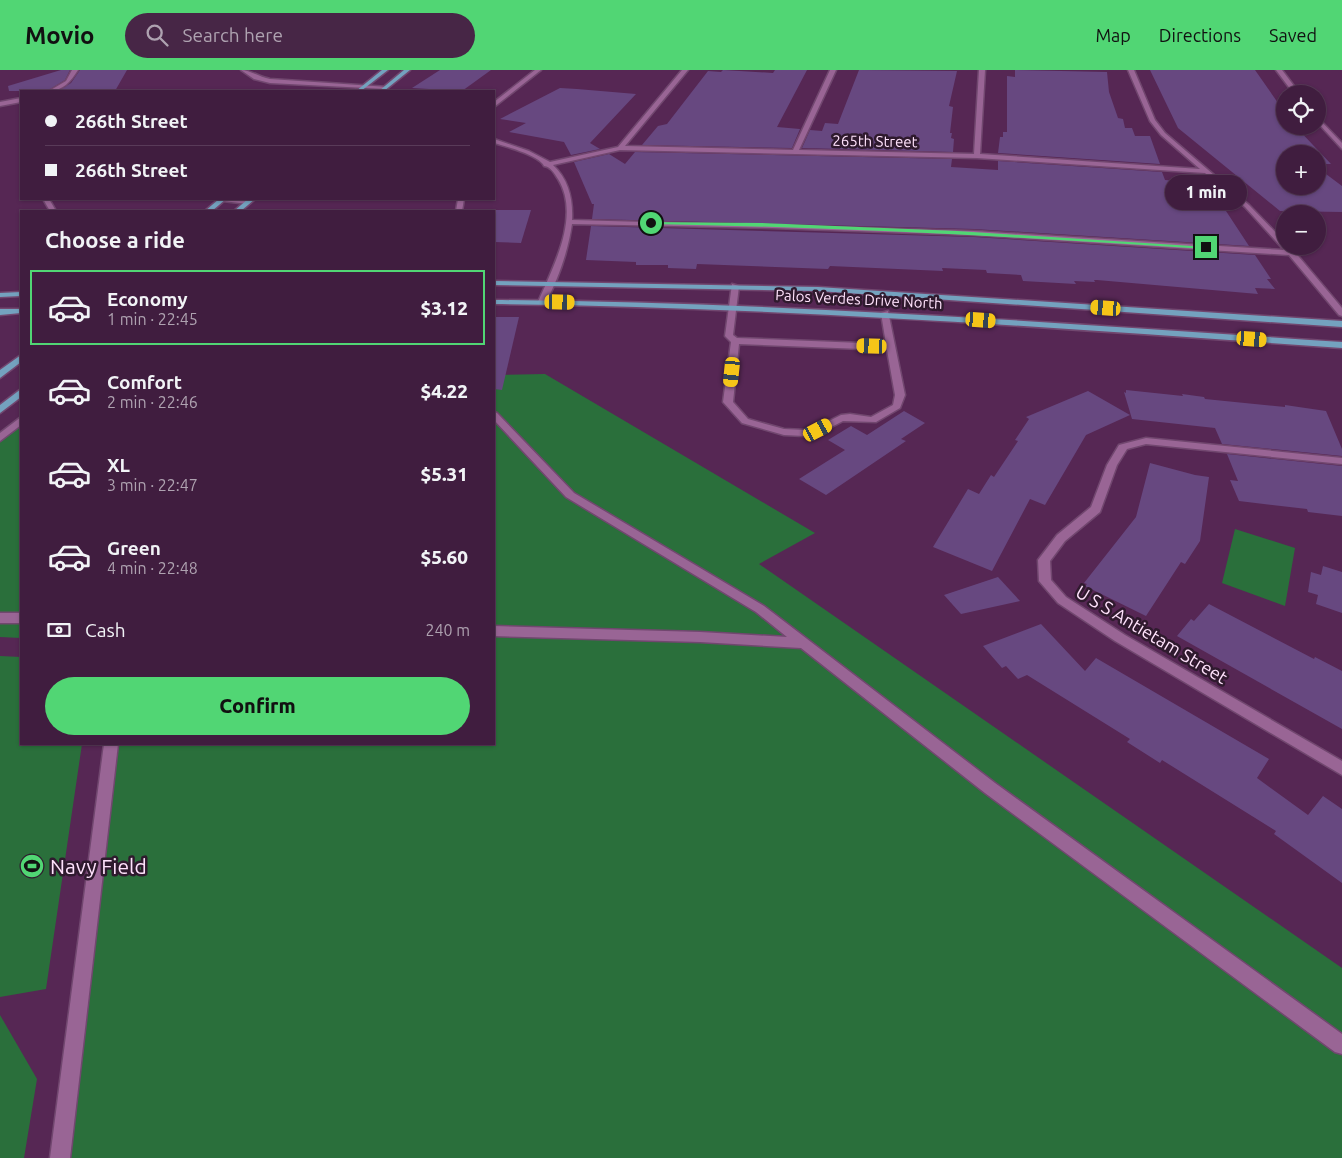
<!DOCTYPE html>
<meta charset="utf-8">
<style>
body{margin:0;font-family:Ubuntu,sans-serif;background:#472646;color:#f1f3f6;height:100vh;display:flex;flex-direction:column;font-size:19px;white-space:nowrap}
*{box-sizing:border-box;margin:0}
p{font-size:16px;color:#aea2b0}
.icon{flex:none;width:28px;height:28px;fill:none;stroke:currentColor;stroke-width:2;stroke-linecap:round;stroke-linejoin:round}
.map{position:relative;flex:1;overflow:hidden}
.panel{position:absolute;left:20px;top:140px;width:475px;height:535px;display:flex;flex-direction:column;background:#401d3f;border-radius:0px;box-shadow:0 1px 4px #0004,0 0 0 1px #593b59}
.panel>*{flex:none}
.hud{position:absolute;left:20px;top:20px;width:475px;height:110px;border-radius:0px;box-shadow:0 1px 4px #0004,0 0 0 1px #593b59;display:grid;align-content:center;height:110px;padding:0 25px;background:#401d3f}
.buttons{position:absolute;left:1276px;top:15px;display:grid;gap:10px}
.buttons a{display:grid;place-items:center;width:50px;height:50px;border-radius:50%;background:#401d3f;box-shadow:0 1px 4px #0004,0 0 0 1px #593b59;font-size:25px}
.end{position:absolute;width:22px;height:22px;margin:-11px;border:6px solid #51d674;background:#111;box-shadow:0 0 0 2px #111}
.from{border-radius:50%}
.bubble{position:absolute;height:35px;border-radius:18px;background:#401d3f;box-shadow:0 1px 4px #0004,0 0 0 1px #593b59;font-size:16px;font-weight:800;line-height:35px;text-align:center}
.car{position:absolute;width:15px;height:30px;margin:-15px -8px;border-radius:6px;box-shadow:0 0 4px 1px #0007;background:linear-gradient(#f5c518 24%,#345 0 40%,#f5c518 0 76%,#345 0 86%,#f5c518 0)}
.hud b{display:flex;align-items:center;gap:18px;height:48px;font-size:19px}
.hud b+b{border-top:1px solid #593b59}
.hud i{width:12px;height:12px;background:#f1f3f6}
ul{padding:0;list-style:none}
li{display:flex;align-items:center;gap:15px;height:75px;margin:0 10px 8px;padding:0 15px;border:2px solid transparent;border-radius:0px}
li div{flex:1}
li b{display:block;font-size:19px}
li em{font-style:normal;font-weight:800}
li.selected{border-color:#51d674}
li>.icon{width:45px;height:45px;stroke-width:1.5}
h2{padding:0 25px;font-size:22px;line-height:60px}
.pay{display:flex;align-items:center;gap:12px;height:55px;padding:0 25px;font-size:19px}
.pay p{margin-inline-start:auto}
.button{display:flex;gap:10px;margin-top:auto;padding:10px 25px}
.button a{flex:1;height:58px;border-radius:30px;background:#51d674;color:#111;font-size:20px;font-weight:800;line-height:58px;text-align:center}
header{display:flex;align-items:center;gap:30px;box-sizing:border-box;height:70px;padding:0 25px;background:#51d674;color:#111}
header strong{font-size:24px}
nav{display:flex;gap:28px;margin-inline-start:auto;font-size:18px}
.search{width:350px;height:45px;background:#472646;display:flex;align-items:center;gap:12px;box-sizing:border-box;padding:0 18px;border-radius:28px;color:#aea2b0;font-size:19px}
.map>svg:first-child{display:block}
.green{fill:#2a6f3b}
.building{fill:#674880}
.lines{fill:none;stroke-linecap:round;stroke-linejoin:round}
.minor-casing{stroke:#71476f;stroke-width:3}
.major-casing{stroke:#71476f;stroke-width:3}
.minor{fill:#996595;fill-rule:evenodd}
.major{fill:#74a2bf;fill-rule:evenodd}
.route{fill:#51d674}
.labels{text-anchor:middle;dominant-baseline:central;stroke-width:5;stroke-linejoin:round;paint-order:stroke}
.far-street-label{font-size:15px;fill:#ffe2fc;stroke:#2f1a2e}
.street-label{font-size:18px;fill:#ffe2fc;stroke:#2f1a2e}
.near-poi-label{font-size:21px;fill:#ffe2fc;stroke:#2f1a2e;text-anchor:start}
</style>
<header>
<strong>Movio</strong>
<div class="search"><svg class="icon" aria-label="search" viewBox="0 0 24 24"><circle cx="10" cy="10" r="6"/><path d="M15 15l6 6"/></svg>Search here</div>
<nav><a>Map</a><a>Directions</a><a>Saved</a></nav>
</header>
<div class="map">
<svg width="1342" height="1088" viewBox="0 0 1342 1088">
<rect width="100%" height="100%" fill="#562754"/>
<!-- green -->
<g class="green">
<path d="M545 304 815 463 759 494 1342 898V1088H56L110 674H494V305Z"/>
<path d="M21 352V568L0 567V371Z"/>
<path d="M1235 459 1295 478 1285 536 1222 513Z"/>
<path d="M0 586 21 587V674H82L46 919 0 927Z"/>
<path d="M0 945 37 1009 24 1088H0Z"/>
</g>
<!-- building -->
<g class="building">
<path d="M61 0H70L65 10 47 21H9L8 16Z"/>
<path d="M80 0H127L115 21H58L71 13Z"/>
<path d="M440 0H491L462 21 412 18Z"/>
<path d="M723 0 773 3 775 0H807L777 57 800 59 792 78 642 75 658 56 667 54 708 1 721 2Z"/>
<path d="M859 0 957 1 949 36 953 37 950 63H952L951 68 954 69 953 82 802 78 810 60 822 61 825 53 838 54Z"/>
<path d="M1015 0 1107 2 1109 22 1118 48 1123 49 1125 58H1132L1135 66H1150L1160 94 998 83 1000 67H1003V62H1007V6L1015 7Z"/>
<path d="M1150 0H1255L1285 43V56H1295L1331 94H1318V84H1285V116H1318V98L1342 116V142L1280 141 1178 58Z"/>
<path d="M560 18 577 19 636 24 590 73 600 79 571 85 564 72 509 62 526 53 500 49Z"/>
<path d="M635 82 952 89 951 97 998 100V91L1162 102 1165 110 1191 112 1207 139 1226 141 1249 176 974 159 592 149 594 134H592L574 92 609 84 625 94Z"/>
<path d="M494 140H531L521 173 494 172Z"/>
<path d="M591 156 974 167 1255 185 1271 209H1267L1275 219 1255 218 1258 224 1097 210H1094L1095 212 1074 211 1076 214 1023 211 1021 205 987 203 986 200 942 198 943 201 830 196 828 199 697 194 696 199 668 198V195H636V192L586 190Z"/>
<path d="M494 247H519L502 320 494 319Z"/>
<path d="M1126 320 1183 326 1182 324 1204 327 1205 329 1285 337V335L1326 341 1342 379V386L1222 374 1215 358 1132 349 1124 322 1126 323Z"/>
<path d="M1088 321 1130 345 1086 365 1045 435 1030 429 992 501 933 477 968 419 979 424 991 405 994 407 1018 371 1015 370 1029 349 1026 347Z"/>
<path d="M904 341 925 353 901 369 906 371 826 425 799 409 845 380 828 370 851 356 867 365Z"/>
<path d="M1227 384 1342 396V446L1308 442 1307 439 1239 431 1230 410 1238 411Z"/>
<path d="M1150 393 1195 405 1209 407 1200 471 1185 494 1181 492 1146 546 1085 516 1087 514 1084 513 1136 447Z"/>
<path d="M1323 496 1342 502V543L1316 534 1318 525 1308 522 1311 502 1321 505Z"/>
<path d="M998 507 1020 531 961 544 944 525Z"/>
<path d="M1209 534 1314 589 1315 587 1342 601V659L1177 566 1191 549 1194 551Z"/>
<path d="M1041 554 1085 601 1096 588 1269 689 1257 708 1308 745 1323 726 1342 739V813L1274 764 1276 761 1162 690 1160 693 1127 672 1130 669 1027 605 1018 609 1006 596 1002 598 983 576Z"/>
</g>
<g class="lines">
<!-- minor casing -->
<g class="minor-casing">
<g id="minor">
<path d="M72 0H78C71 11 63 21 49 21L66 11Z"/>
<path d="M241 0C249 0 260 7 270 9L388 17 385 19 270 13 254 9Z"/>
<path d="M535 0H541L494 37V32Z"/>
<path d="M682 0H688L625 76 793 80 830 0H836L799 80 974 84 979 0H985L980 84 1200 99 1161 65 1150 51 1128 0H1134L1155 50 1165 63 1249 135 1285 172V176H1289L1294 181 1342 238V246L1339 245 1289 185 974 165 772 158 572 154C568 181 558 210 545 234H539L538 232C553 197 581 146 558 109 554 103 551 97 544 96 540 86 505 76 494 73V69L529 81 550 92 618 77ZM620 80 977 88 1205 103 1245 137 1284 180 974 161 572 150C573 129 569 110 553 95Z"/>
<path d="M1276 0H1282L1300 24H1294Z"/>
<path d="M21 28V32L0 36V32Z"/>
<path d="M1318 48 1342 73V79L1318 53Z"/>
<path d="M43 129H49L56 141H50Z"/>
<path d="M220 129H238L251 132 248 134 223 131Z"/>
<path d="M458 129H464L462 141H456Z"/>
<path d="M732 214 739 216 733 265 737 268 886 274 881 243 888 241 905 325 900 338 876 352 843 351 822 362 805 366 784 365 742 353 723 332 731 272 725 266ZM739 274 887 280 895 325 893 335 871 347 850 344 841 345 815 358 805 360 784 359 748 349 733 332Z"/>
<path d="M494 342 497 343 574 423 764 536 995 713 1342 964V984L1335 982 985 723 801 578 700 572 494 566V556L700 562 787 567 756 542 566 427 494 350Z"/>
<path d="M21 347V355L0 371V363Z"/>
<path d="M1146 368 1342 388V394L1146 374 1127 379 1117 395 1100 442 1065 471 1050 491 1051 510 1066 527 1125 565 1342 691V705L1115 571 1058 533 1039 511 1038 490 1057 465 1091 437 1107 395 1119 375Z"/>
<rect x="0" y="543" width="21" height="10"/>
<path d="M104 674H118L70 1088H50Z"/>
</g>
</g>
<!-- major casing -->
<g class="major-casing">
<g id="major">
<path d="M382 0H388L361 21H356Z"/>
<path d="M404 0H410L384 21H379Z"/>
<path d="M219 129H226L212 141H205Z"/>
<path d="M248 129H255L241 141H234Z"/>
<path d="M494 211 818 217 1342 251V257L818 221 494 215Z"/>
<path d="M21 222V226L0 227V223Z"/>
<path d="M494 230C777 232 1059 253 1342 272V278C1059 258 777 237 494 234Z"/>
<path d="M0 239H21V243L0 245Z"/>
<path d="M21 285V292L0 308V300Z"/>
<path d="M21 319V327L0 343V335Z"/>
</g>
</g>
<!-- minor -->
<use href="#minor" class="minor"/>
<!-- major -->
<use href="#major" class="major"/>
</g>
<!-- route -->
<path class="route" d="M649 152 762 153 957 161 1208 177 1206 179C1021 167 836 157 651 154Z"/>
<!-- icons -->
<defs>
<g id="stadium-disc" transform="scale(1.25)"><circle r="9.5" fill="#51d674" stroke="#2f1a2e"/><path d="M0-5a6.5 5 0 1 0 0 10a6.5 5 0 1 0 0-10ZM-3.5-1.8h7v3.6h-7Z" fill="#111"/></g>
</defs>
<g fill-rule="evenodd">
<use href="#stadium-disc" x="32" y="796"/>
</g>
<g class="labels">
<!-- far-street labels -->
<g class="far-street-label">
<text transform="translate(875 71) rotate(1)">265th Street</text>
<text transform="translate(859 229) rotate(3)">Palos Verdes Drive North</text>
</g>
<!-- street labels -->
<g class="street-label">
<text transform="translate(1152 564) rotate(31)">U S S Antietam Street</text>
</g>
<!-- near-poi labels -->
<g class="near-poi-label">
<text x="50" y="796">Navy Field</text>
</g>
</g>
</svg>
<div class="buttons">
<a><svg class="icon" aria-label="locate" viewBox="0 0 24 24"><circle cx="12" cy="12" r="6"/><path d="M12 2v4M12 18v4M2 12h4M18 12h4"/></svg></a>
<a>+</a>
<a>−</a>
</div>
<i class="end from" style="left:651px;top:153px"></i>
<i class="end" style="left:1206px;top:177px"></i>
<div class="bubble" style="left:1165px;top:105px;width:82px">1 min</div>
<i class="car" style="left:560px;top:232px;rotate:91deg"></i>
<i class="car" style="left:1106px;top:238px;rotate:274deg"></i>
<i class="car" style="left:981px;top:250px;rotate:94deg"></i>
<i class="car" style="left:1252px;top:269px;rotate:94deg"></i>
<i class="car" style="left:872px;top:276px;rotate:272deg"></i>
<i class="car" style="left:732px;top:302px;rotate:186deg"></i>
<i class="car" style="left:818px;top:360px;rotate:62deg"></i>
<div class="hud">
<b><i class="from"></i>266th Street</b>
<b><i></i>266th Street</b>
</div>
<section class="panel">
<h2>Choose a ride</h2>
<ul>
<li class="selected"><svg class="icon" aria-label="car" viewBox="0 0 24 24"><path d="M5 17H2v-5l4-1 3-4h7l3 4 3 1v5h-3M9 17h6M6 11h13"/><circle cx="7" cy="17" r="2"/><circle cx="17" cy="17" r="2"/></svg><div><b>Economy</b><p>1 min · 22:45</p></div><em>$3.12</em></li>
<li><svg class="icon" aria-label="car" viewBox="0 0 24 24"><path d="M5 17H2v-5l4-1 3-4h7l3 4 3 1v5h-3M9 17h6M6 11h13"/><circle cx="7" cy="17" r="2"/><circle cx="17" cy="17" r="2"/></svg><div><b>Comfort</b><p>2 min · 22:46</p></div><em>$4.22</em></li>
<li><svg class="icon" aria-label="car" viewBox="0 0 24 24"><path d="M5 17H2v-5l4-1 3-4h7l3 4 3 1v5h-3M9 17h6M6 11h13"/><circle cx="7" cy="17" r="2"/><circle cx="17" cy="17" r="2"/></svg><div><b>XL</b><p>3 min · 22:47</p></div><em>$5.31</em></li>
<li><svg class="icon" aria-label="car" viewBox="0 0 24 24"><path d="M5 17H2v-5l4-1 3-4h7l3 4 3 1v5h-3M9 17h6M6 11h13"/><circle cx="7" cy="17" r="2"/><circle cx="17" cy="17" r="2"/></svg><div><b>Green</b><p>4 min · 22:48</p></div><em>$5.60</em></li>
</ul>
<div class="pay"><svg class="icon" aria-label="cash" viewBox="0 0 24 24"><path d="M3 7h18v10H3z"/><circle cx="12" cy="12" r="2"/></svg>Cash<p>240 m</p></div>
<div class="button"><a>Confirm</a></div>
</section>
</div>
